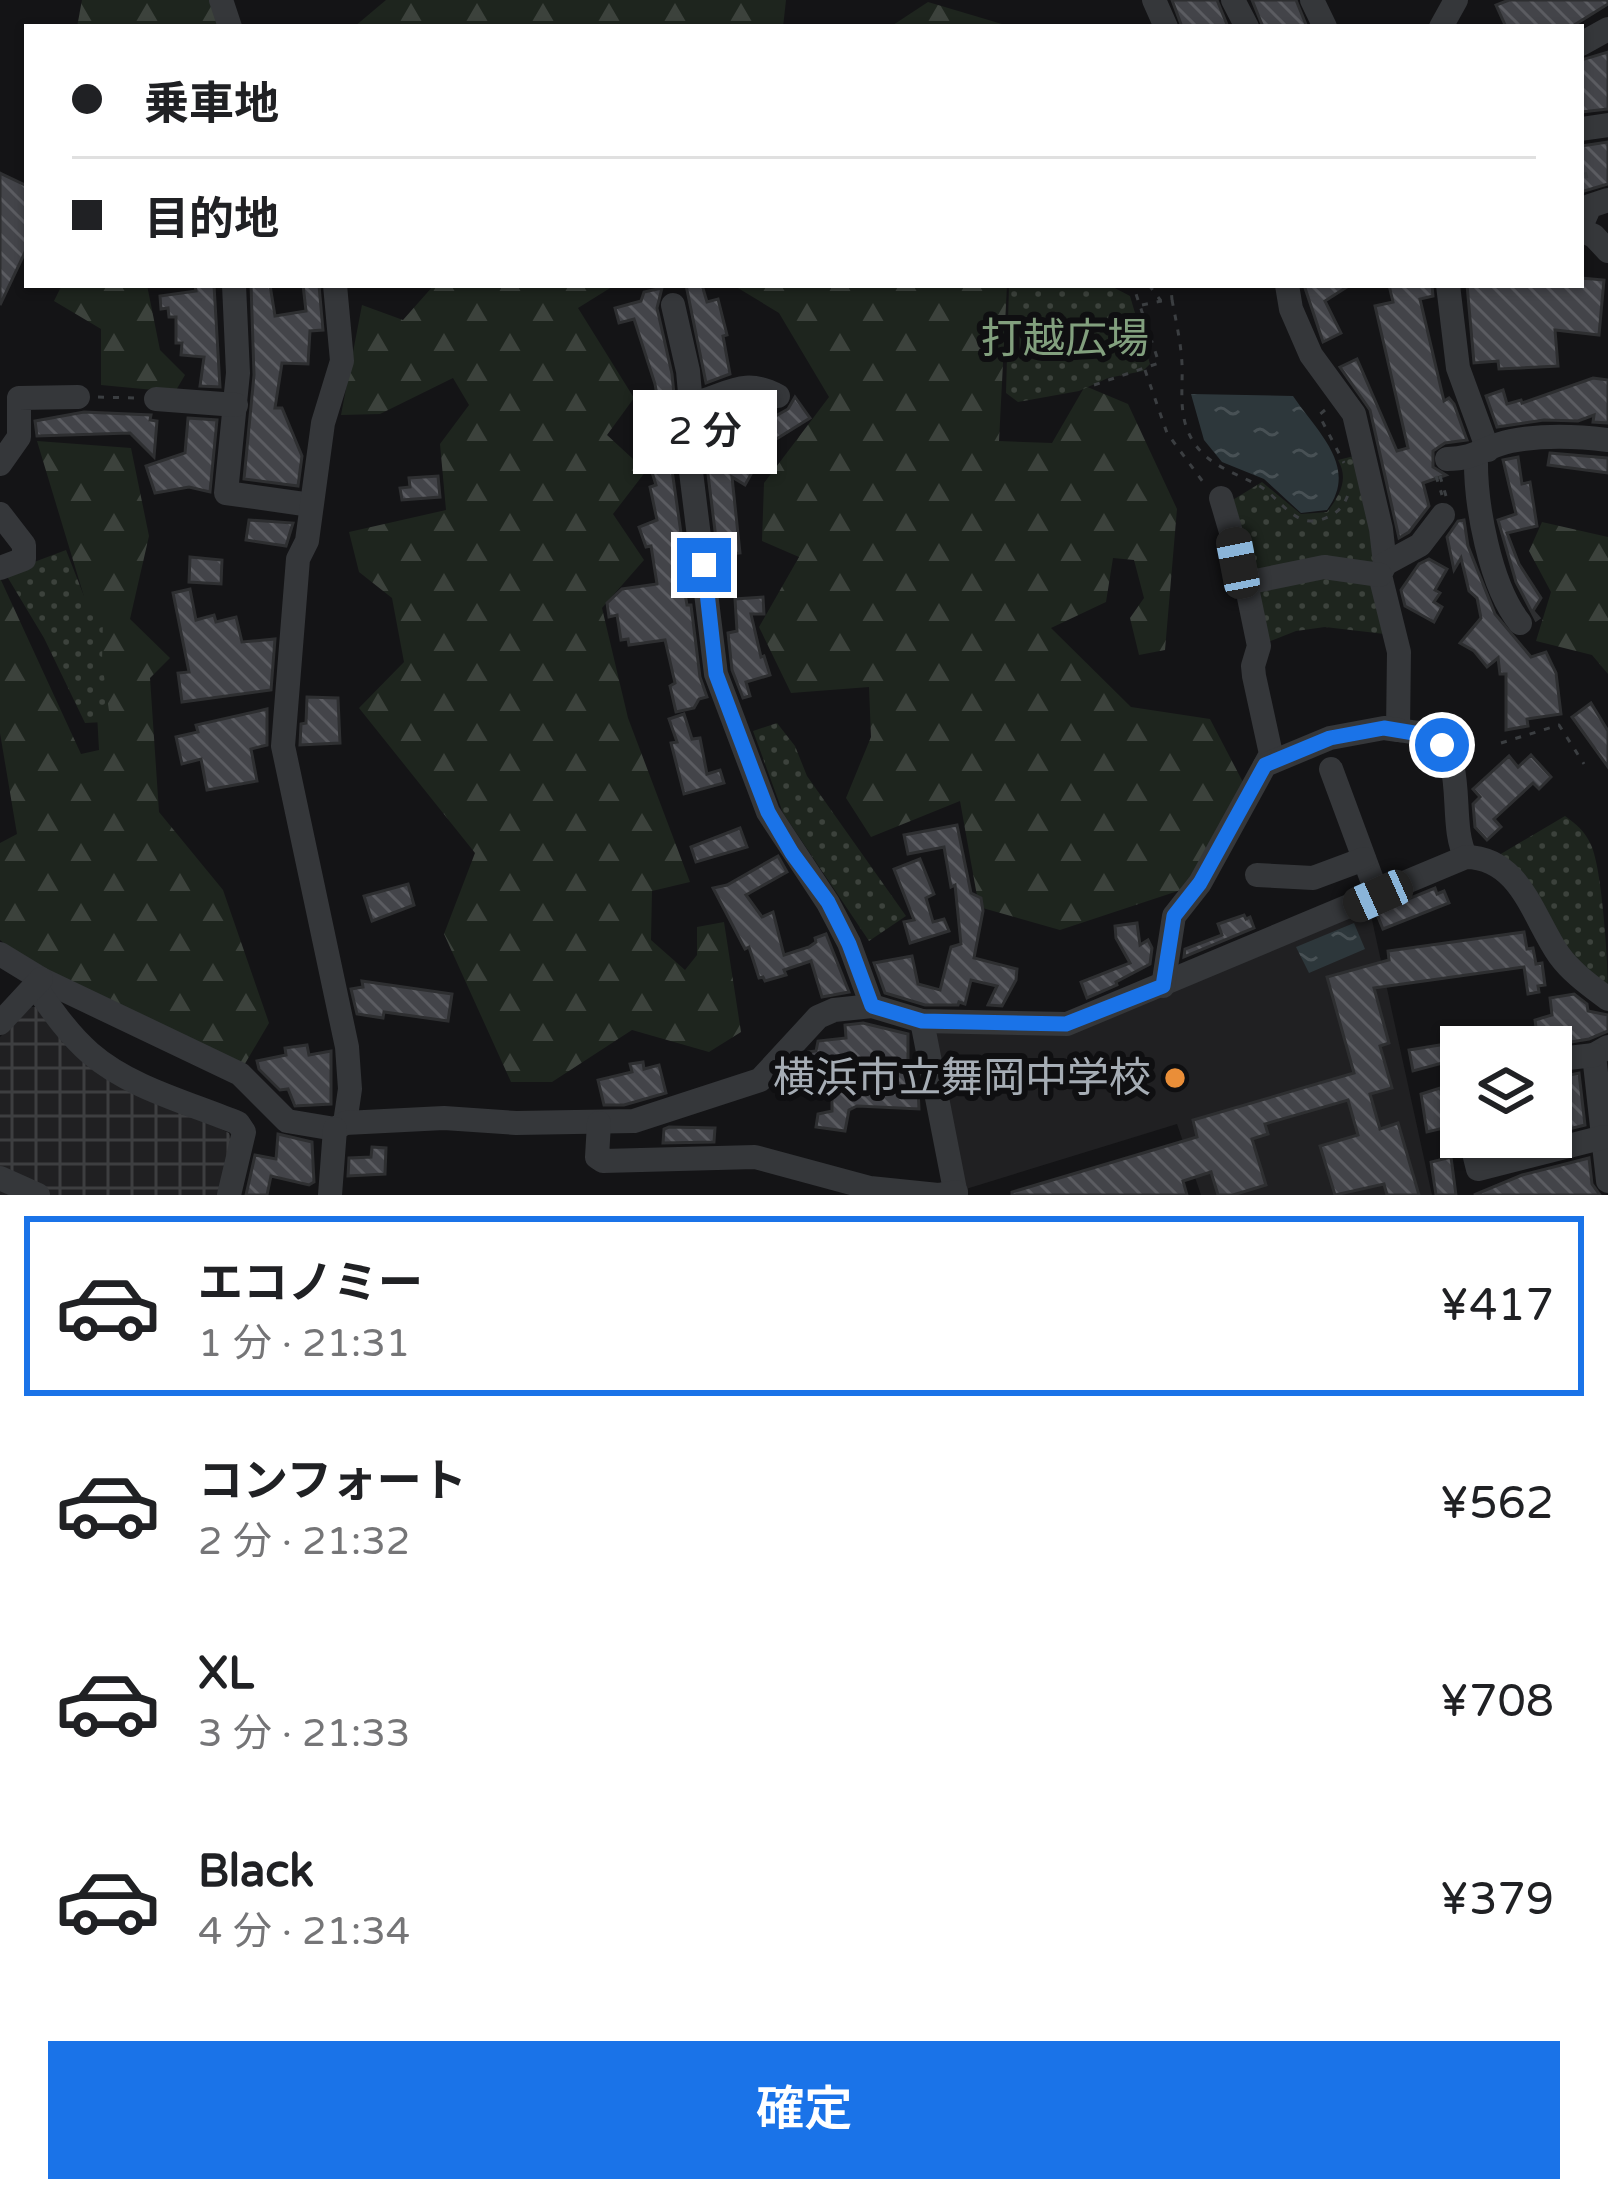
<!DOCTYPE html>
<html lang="ja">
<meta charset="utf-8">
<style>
body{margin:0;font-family:"Varela Round","Noto Sans JP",sans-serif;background:#f2f2f2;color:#202124;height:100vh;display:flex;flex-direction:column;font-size:45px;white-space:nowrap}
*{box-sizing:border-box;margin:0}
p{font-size:39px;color:#757577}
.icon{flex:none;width:66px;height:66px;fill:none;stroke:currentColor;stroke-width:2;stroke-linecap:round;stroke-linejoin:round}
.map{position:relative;height:1195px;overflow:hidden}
.drawer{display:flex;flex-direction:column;background:#fff;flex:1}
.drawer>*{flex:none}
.banner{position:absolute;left:24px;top:24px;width:1560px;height:264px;border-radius:0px;box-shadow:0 3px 9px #0004;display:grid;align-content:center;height:264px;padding:0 48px;background:#fff}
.tools{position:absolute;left:1440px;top:1026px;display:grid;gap:24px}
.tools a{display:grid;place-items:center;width:132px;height:132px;border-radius:0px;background:#fff;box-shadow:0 3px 9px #0004;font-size:60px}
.end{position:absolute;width:54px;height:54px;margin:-27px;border:15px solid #1a73e8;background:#fff;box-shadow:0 0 0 6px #fff}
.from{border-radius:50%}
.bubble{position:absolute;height:84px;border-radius:0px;background:#fff;box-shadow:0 3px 9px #0004;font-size:39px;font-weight:600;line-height:84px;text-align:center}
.car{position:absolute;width:36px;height:72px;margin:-36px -18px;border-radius:15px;box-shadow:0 0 9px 3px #0007;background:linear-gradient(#222 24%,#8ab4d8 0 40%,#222 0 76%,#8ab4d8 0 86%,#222 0)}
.banner b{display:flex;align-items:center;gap:42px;height:114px;font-size:45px}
.banner b+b{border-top:3px solid #e0e0e0}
.banner i{width:30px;height:30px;background:#202124}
ul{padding:21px 0 0;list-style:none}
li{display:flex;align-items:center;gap:36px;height:180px;margin:0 24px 18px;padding:0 24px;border:6px solid transparent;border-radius:0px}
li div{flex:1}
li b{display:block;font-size:45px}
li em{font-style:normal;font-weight:600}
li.current{border-color:#1a73e8}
li>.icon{width:108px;height:108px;stroke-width:1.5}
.primary-button{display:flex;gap:24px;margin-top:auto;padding:24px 48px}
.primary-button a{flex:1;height:138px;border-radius:0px;background:#1a73e8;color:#fff;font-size:48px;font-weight:600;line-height:138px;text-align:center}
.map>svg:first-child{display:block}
.built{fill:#202022}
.industrial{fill:url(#industrial-grid)}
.forest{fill:url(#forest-firs)}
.park{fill:url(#park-dots)}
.water{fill:url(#water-ripples)}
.building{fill:url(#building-back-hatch);stroke:#2e2f31;stroke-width:3}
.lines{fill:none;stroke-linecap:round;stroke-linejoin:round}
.path{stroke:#3b3e41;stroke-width:3;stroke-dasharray:6 9;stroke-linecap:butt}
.minor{stroke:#35373a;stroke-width:24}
.route{stroke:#1a73e8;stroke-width:15}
.poi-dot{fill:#ea8e38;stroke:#0f0f11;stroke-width:4.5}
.labels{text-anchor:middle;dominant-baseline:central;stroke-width:12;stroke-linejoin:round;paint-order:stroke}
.park-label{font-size:42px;fill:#82a07e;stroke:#0f0f11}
.poi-label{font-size:42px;fill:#a6adb5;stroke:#0f0f11;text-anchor:end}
</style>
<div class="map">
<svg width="1608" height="1195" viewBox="0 0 1608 1195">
<defs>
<pattern id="industrial-grid" width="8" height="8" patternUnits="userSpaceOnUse" patternTransform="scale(3)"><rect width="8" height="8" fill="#202022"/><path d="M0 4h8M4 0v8" fill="none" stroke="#3d3e40"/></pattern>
<pattern id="forest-firs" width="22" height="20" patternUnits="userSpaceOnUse" patternTransform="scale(3)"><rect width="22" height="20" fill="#1e251e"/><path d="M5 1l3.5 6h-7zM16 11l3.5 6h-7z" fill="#3c423c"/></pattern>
<pattern id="park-dots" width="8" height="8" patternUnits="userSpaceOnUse" patternTransform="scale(3)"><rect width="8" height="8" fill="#1e251e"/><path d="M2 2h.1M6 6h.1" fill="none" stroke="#3c423c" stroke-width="1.8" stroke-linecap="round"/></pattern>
<pattern id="water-ripples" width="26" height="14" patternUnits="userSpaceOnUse" patternTransform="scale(3)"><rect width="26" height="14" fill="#2d373b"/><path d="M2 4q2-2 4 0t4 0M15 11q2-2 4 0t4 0" fill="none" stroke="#485155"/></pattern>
<pattern id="building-back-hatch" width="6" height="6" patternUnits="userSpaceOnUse" patternTransform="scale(3)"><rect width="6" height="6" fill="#434449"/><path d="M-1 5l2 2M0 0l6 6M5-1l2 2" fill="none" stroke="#5b5c61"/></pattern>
</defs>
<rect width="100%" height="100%" fill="#141416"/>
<!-- built -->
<path class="built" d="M1369 906 1432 1195H1201L1177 1124 966 1189 934 1026 1068 1030Z"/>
<!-- industrial -->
<path class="industrial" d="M30 1007H40L128 1085 229 1133 232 1140 220 1195H0V1037Z"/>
<!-- forest -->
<g class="forest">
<path d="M82 0H211L229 27H77Z"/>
<path d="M386 0H786L783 27H354Z"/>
<path d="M928 2 1012 27H890Z"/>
<path d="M62 285H147L160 350 185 375 175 392 101 385V329L54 301Z"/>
<path d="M434 285H615L578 308 634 398 607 435 646 471 613 514 644 560 602 608 628 718 690 882 652 891 651 940 685 970 697 955V927L724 922 741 1032 709 1052 632 1030 552 1082H511L444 934 475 853 359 708 404 662 392 598 359 572 349 532 446 510 440 444 469 405 453 378 380 414 341 415 362 305 403 320Z"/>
<path d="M733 285H1007L999 441 1052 443 1085 386 1128 404 1177 509 1165 650 1139 655 1130 618 1144 598 1134 560 1113 558 1106 602 1051 628 1131 707 1210 719 1246 788 1187 888 1060 930 979 907 960 801 871 837 846 798 871 737 869 687 791 693 759 627 799 557 762 541 764 483 829 397 779 313Z"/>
<path d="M37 441 131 448 149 536 130 619 170 658 150 678 159 812 223 890 269 1023 243 1067 42 973 0 940V843L17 834 0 733V578L81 754 99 750 92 623Z"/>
<path d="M1542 522 1608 537V674L1592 655 1536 641 1551 592 1529 551Z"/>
</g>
<!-- park -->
<g class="park">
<path d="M1009 285H1109L1130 296 1150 364 1143 371 1108 378 1079 391 1018 402 1006 393Z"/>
<path d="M1354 456 1380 564 1249 578 1231 501 1262 482 1301 514 1327 512C1340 495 1349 479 1338 460Z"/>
<path d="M66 550 84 596 103 618 102 662 109 711 104 722 85 723 44 638 5 573Z"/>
<path d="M1331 571 1373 579 1393 635 1325 627 1296 631 1263 644 1252 586Z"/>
<path d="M777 723 795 746 807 776 906 916 869 941 783 813 753 731Z"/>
<path d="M1565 816C1576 824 1585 831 1591 845 1602 868 1608 961 1608 990L1585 974 1499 855Z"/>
</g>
<!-- water -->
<g class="water">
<path d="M1191 394 1293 396C1318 433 1359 467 1327 510L1301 513 1264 479 1222 462 1204 440Z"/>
<path d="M1354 923 1365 949 1309 973 1296 947Z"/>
</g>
<!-- building -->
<g class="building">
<path d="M1172 0H1217L1228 27H1182Z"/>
<path d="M1252 0H1296L1307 27H1263Z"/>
<path d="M1509 0H1608V4L1571 27H1506L1496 5Z"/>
<path d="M1608 52V109L1581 112V60Z"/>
<path d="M1608 142V184L1581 192V146Z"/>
<path d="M0 173 27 186V248L0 305Z"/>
<path d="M1581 278 1604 280 1599 335 1555 330 1558 366 1499 369 1498 361 1474 363 1467 285H1581Z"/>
<path d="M195 285H214L220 387 200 386 204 357 181 355 182 343H176V317H169L168 308 161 309 160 296 196 291Z"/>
<path d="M251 285H270L275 316 306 311 303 285H319L323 330 310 331 308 364 282 363 275 408H282L302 456 298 486 244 479 254 375Z"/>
<path d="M686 285H702L707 302 718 299 727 335 723 336 730 374 706 383Z"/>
<path d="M1304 285H1350L1325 301 1341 333 1323 342Z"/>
<path d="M1389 285H1432L1433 296 1420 299 1444 401 1449 398 1454 404 1467 440 1445 443 1433 451V467L1446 475 1423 483 1429 506 1409 532 1399 538 1370 410 1340 367 1357 359 1397 451 1408 448 1375 306 1393 302Z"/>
<path d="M662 288 657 308 672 374 674 394 667 403V435L687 575 682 576 687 605H691L700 677 707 697 699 699 694 708 676 712 670 686 675 683 665 640 629 645 628 639 621 640 617 615 609 617 607 603 622 589 657 584 651 546 646 547 639 527 657 520 650 487 656 485 636 421 661 418 655 384 634 319 619 323 615 308 641 301 644 292Z"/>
<path d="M1593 378 1608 380V423L1593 422 1594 415 1578 421 1544 420 1497 427 1486 396 1503 390 1507 404 1521 400 1522 403Z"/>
<path d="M795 397 810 418 770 443 758 426 788 409Z"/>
<path d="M84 412 151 415 150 420 157 421 154 457 130 433 37 436 35 421Z"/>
<path d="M720 412 721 420 740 415 755 467 745 485 732 477 740 553 718 555 701 418Z"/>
<path d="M188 418 217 420 210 492 189 487 155 493 146 466 185 453Z"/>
<path d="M1550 453 1608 458V473L1548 465Z"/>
<path d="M1518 457 1522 484 1530 482 1537 526 1507 533 1519 564 1541 598 1533 611 1539 618 1536 620 1516 582 1498 520 1516 514 1503 460Z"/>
<path d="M438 476 440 497 402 500 400 488 410 487 409 478Z"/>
<path d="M249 520 293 523 286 546 246 540Z"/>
<path d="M1464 520 1468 546 1495 614 1531 657 1546 652 1556 673 1561 714 1527 719 1528 726 1506 730V674H1500L1498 658 1487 667 1474 651 1460 643 1481 618 1477 598 1469 591 1461 558 1454 570 1447 537 1458 521Z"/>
<path d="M190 557 222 560 221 584 189 582Z"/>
<path d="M1429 559 1447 569 1435 590 1440 593 1434 602 1442 607 1434 622 1405 606 1401 590 1419 564Z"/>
<path d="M190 589 196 620 214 615 216 622 236 617 242 642 275 639 271 690 182 702 178 673 189 672 173 593Z"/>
<path d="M763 597 764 614H751L761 657 764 656 770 675 746 682 750 696 743 698 732 670 728 633 737 631 735 599Z"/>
<path d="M307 697 338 698 340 743 300 745 301 724 306 723Z"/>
<path d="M1591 703 1608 731V767L1572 717Z"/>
<path d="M267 709V745L251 749 257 781 207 790 201 759 182 764 176 737 198 732 196 725Z"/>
<path d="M684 714 692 739 700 738 707 774 720 770 724 783 684 794 671 743 677 742 669 719Z"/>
<path d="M1531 755 1551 777 1539 789 1533 783 1494 819 1501 827 1487 840 1475 827 1473 804 1480 797 1473 789 1509 756 1518 767Z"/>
<path d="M957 825 971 893 981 898 983 911 974 958 1017 969 1016 980 1002 1006 988 1005 997 986 971 980 965 1004 959 1002 958 1005H925L885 993 874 963 912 956 918 984 940 990 951 947 961 944 955 885 951 887 944 847 908 854 904 835Z"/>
<path d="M740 828 747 847 696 862 691 847Z"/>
<path d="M778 856 787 872 746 895 762 917 773 912 784 955 809 947 816 942 815 938 826 934 849 992 822 997 811 961 784 970 786 975 765 981 763 977 759 978 749 947 745 949 713 888 727 885Z"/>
<path d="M920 859 934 894 926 898 933 922 944 919 949 931 910 943 904 922 914 920 894 869Z"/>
<path d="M408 884 414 905 372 921 364 896Z"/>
<path d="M1435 888 1437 894 1444 891 1449 903 1383 929 1376 912Z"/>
<path d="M1244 915 1246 919 1250 917 1254 928 1184 957 1185 949 1222 935 1218 924Z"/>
<path d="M1137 923 1140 945 1148 940 1152 948 1150 964 1116 982 1117 985 1087 998 1081 982 1130 963 1116 938 1115 926Z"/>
<path d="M1524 932 1527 949 1533 948 1536 964 1542 963 1545 985 1538 986 1539 992 1528 994 1524 967 1374 988 1389 1043 1380 1046 1392 1088 1370 1094 1380 1129 1398 1123 1419 1195H1387L1384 1184 1335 1195 1320 1146 1358 1135 1348 1100 1265 1124 1268 1134 1252 1139 1266 1185 1233 1195H1218L1211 1172 1183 1181 1187 1195H1012V1192L1197 1137 1193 1120 1354 1073 1327 977 1389 960 1388 951Z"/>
<path d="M362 981 452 994 448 1021 384 1012 383 1018 357 1014 351 989 363 987Z"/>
<path d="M1574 994 1587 1004 1588 1011 1608 1015V1031L1589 1039 1541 1047H1461V1058L1413 1071 1409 1050 1452 1043 1450 1034 1491 1028 1494 1046V1040L1524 1035 1523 1029 1536 1027 1535 1020 1552 1015 1550 998Z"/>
<path d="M863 1023 908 1034V1088H918L919 1109 857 1106 849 1110 845 1131 816 1127 818 1114 832 1111V1065L801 1071 799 1062 808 1052 816 1051 818 1041 846 1038 845 1025Z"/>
<path d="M307 1045 309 1055 331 1051V1104L295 1106 288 1089 280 1090 259 1069 257 1061 286 1055 285 1048Z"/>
<path d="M643 1062 644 1069 659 1065 666 1093 624 1105H604L598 1080 632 1072 630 1064Z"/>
<path d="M1579 1073 1585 1125 1557 1132 1551 1079Z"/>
<path d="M1440 1088 1452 1115 1442 1119 1444 1128 1427 1132 1421 1094Z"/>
<path d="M669 1127 715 1128 714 1142 663 1143 664 1129Z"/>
<path d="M278 1134 312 1142 314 1182 309 1185 271 1176 267 1195H246L255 1155 276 1159Z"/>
<path d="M372 1147 386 1148 385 1174 348 1176 349 1158 371 1157Z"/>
<path d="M1451 1157 1456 1195H1436L1431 1162Z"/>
<path d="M1589 1158 1592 1184 1600 1195H1474L1522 1175Z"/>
</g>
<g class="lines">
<!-- path -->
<g class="path">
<path d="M1581 158 1589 185"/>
<path d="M1149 285 1161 301 1172 300 1171 287"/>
<path d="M1172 300C1176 321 1181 343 1182 364 1183 386 1179 407 1187 429 1200 463 1229 470 1258 485 1282 498 1295 533 1328 517 1341 511 1346 502 1350 489"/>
<path d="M1142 305 1161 301"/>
<path d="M1145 370 1167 433 1206 486"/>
<path d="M1094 385 1159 363 1133 285"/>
<path d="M98 397 136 398"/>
<path d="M1325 410 1319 415 1344 463"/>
<path d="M1436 476 1442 495"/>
<path d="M1440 476 1446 496"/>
<path d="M1501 743 1559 725 1584 764"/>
</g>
<!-- minor -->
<g class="minor">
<path d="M221 0 230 27"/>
<path d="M1154 0 1166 27"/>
<path d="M1233 0 1247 27"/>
<path d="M1312 0 1325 27"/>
<path d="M1441 27 1456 0"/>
<path d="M1581 44 1608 29"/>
<path d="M1581 129 1608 125"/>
<path d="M1581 226 1590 206 1608 200"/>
<path d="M1581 230 1594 236 1608 251"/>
<path d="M234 285 238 373 226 493 311 505"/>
<path d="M335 285 342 361 323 423 307 541 298 559 283 746 347 1047 350 1089 345 1123"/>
<path d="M1287 285 1291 309 1311 355 1354 414 1381 529 1385 564 1380 575 1399 652 1398 730C1409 732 1426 732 1436 739 1467 761 1448 825 1466 857"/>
<path d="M1448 285 1458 368 1488 450"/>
<path d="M673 305 688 371 691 404 683 407 716 674 768 812 828 903 849 943 872 1006"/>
<path d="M156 399 236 405"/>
<path d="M691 404C726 397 742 376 778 396"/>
<path d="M1476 456C1475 504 1490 586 1520 623"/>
<path d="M1447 459C1477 459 1485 446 1511 441 1542 435 1577 436 1608 440"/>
<path d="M0 464 19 437V398L78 397"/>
<path d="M1221 498 1246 583"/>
<path d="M0 514 24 545V559L0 568"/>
<path d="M1385 564 1420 545 1443 515"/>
<path d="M1265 765 1271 754 1254 676 1253 666 1259 646 1246 583 1324 567 1380 575"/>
<path d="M1331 769 1378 896"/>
<path d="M1257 875 1313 878 1364 859"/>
<path d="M0 954 41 979 240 1074 287 1121 335 1129 345 1123 444 1118 516 1123 634 1121 760 1080 818 1017 834 1010 872 1006 922 1021 1067 1024 1466 857C1521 858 1533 918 1559 955 1572 973 1591 986 1608 999"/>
<path d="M35 986C52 1010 68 1034 90 1053 130 1088 190 1103 238 1123L244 1132 229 1195"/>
<path d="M1163 986 1174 916 1200 883 1265 765 1330 738 1384 728 1398 730"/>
<path d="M922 1021 956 1195"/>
<path d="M0 1023 41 979"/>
<path d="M1608 1047 1594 1055 1608 1181"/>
<path d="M1551 1060 1594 1055"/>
<path d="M1461 1074 1454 1075 1461 1102"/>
<path d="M599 1123 597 1157 603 1161 755 1157 870 1188 938 1195 956 1192"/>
<path d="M1470 1137 1478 1169 1604 1137"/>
<path d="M0 1178 38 1195"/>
<path d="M330 1195 335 1129"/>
</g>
</g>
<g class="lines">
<!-- route -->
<path class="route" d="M704 565 716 674 755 778 768 812 792 853 828 902 849 944 872 1006 922 1021 1066 1024 1163 986 1174 916 1200 883 1265 765 1330 738 1384 728 1426 735 1442 745"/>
</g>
<!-- markers -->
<circle class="poi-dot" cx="1175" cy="1078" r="12"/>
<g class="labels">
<!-- park labels -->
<g class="park-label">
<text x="1065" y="339">打越広場</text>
</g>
<!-- poi labels -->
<g class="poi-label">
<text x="1151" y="1078">横浜市立舞岡中学校</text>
</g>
</g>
</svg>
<div class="tools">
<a><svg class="icon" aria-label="layers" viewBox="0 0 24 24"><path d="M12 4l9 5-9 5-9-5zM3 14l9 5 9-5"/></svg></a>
</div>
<i class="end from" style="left:1442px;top:745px"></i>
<i class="end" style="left:704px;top:565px"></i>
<div class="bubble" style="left:633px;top:390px;width:144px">2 分</div>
<i class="car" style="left:1238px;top:563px;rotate:349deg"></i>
<i class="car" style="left:1378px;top:896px;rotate:246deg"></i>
<div class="banner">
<b><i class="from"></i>乗車地</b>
<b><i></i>目的地</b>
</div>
</div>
<section class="drawer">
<ul>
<li class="current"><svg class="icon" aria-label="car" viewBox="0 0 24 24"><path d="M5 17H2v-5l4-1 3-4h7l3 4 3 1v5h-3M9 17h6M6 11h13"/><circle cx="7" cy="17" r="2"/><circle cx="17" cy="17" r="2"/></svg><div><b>エコノミー</b><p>1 分 · 21:31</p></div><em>¥417</em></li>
<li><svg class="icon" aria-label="car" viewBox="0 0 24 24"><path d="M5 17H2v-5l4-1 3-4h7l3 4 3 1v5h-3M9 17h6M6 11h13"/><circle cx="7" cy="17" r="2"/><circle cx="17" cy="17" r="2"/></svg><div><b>コンフォート</b><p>2 分 · 21:32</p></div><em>¥562</em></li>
<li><svg class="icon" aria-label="car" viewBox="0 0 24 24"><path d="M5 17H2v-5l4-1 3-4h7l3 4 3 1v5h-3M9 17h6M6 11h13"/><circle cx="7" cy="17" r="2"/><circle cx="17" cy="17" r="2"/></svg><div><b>XL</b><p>3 分 · 21:33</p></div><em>¥708</em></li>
<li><svg class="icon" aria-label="car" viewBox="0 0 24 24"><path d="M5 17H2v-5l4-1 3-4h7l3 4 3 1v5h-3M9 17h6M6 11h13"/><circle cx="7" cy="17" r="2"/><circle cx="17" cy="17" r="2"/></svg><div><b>Black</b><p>4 分 · 21:34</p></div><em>¥379</em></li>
</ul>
<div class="primary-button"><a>確定</a></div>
</section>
